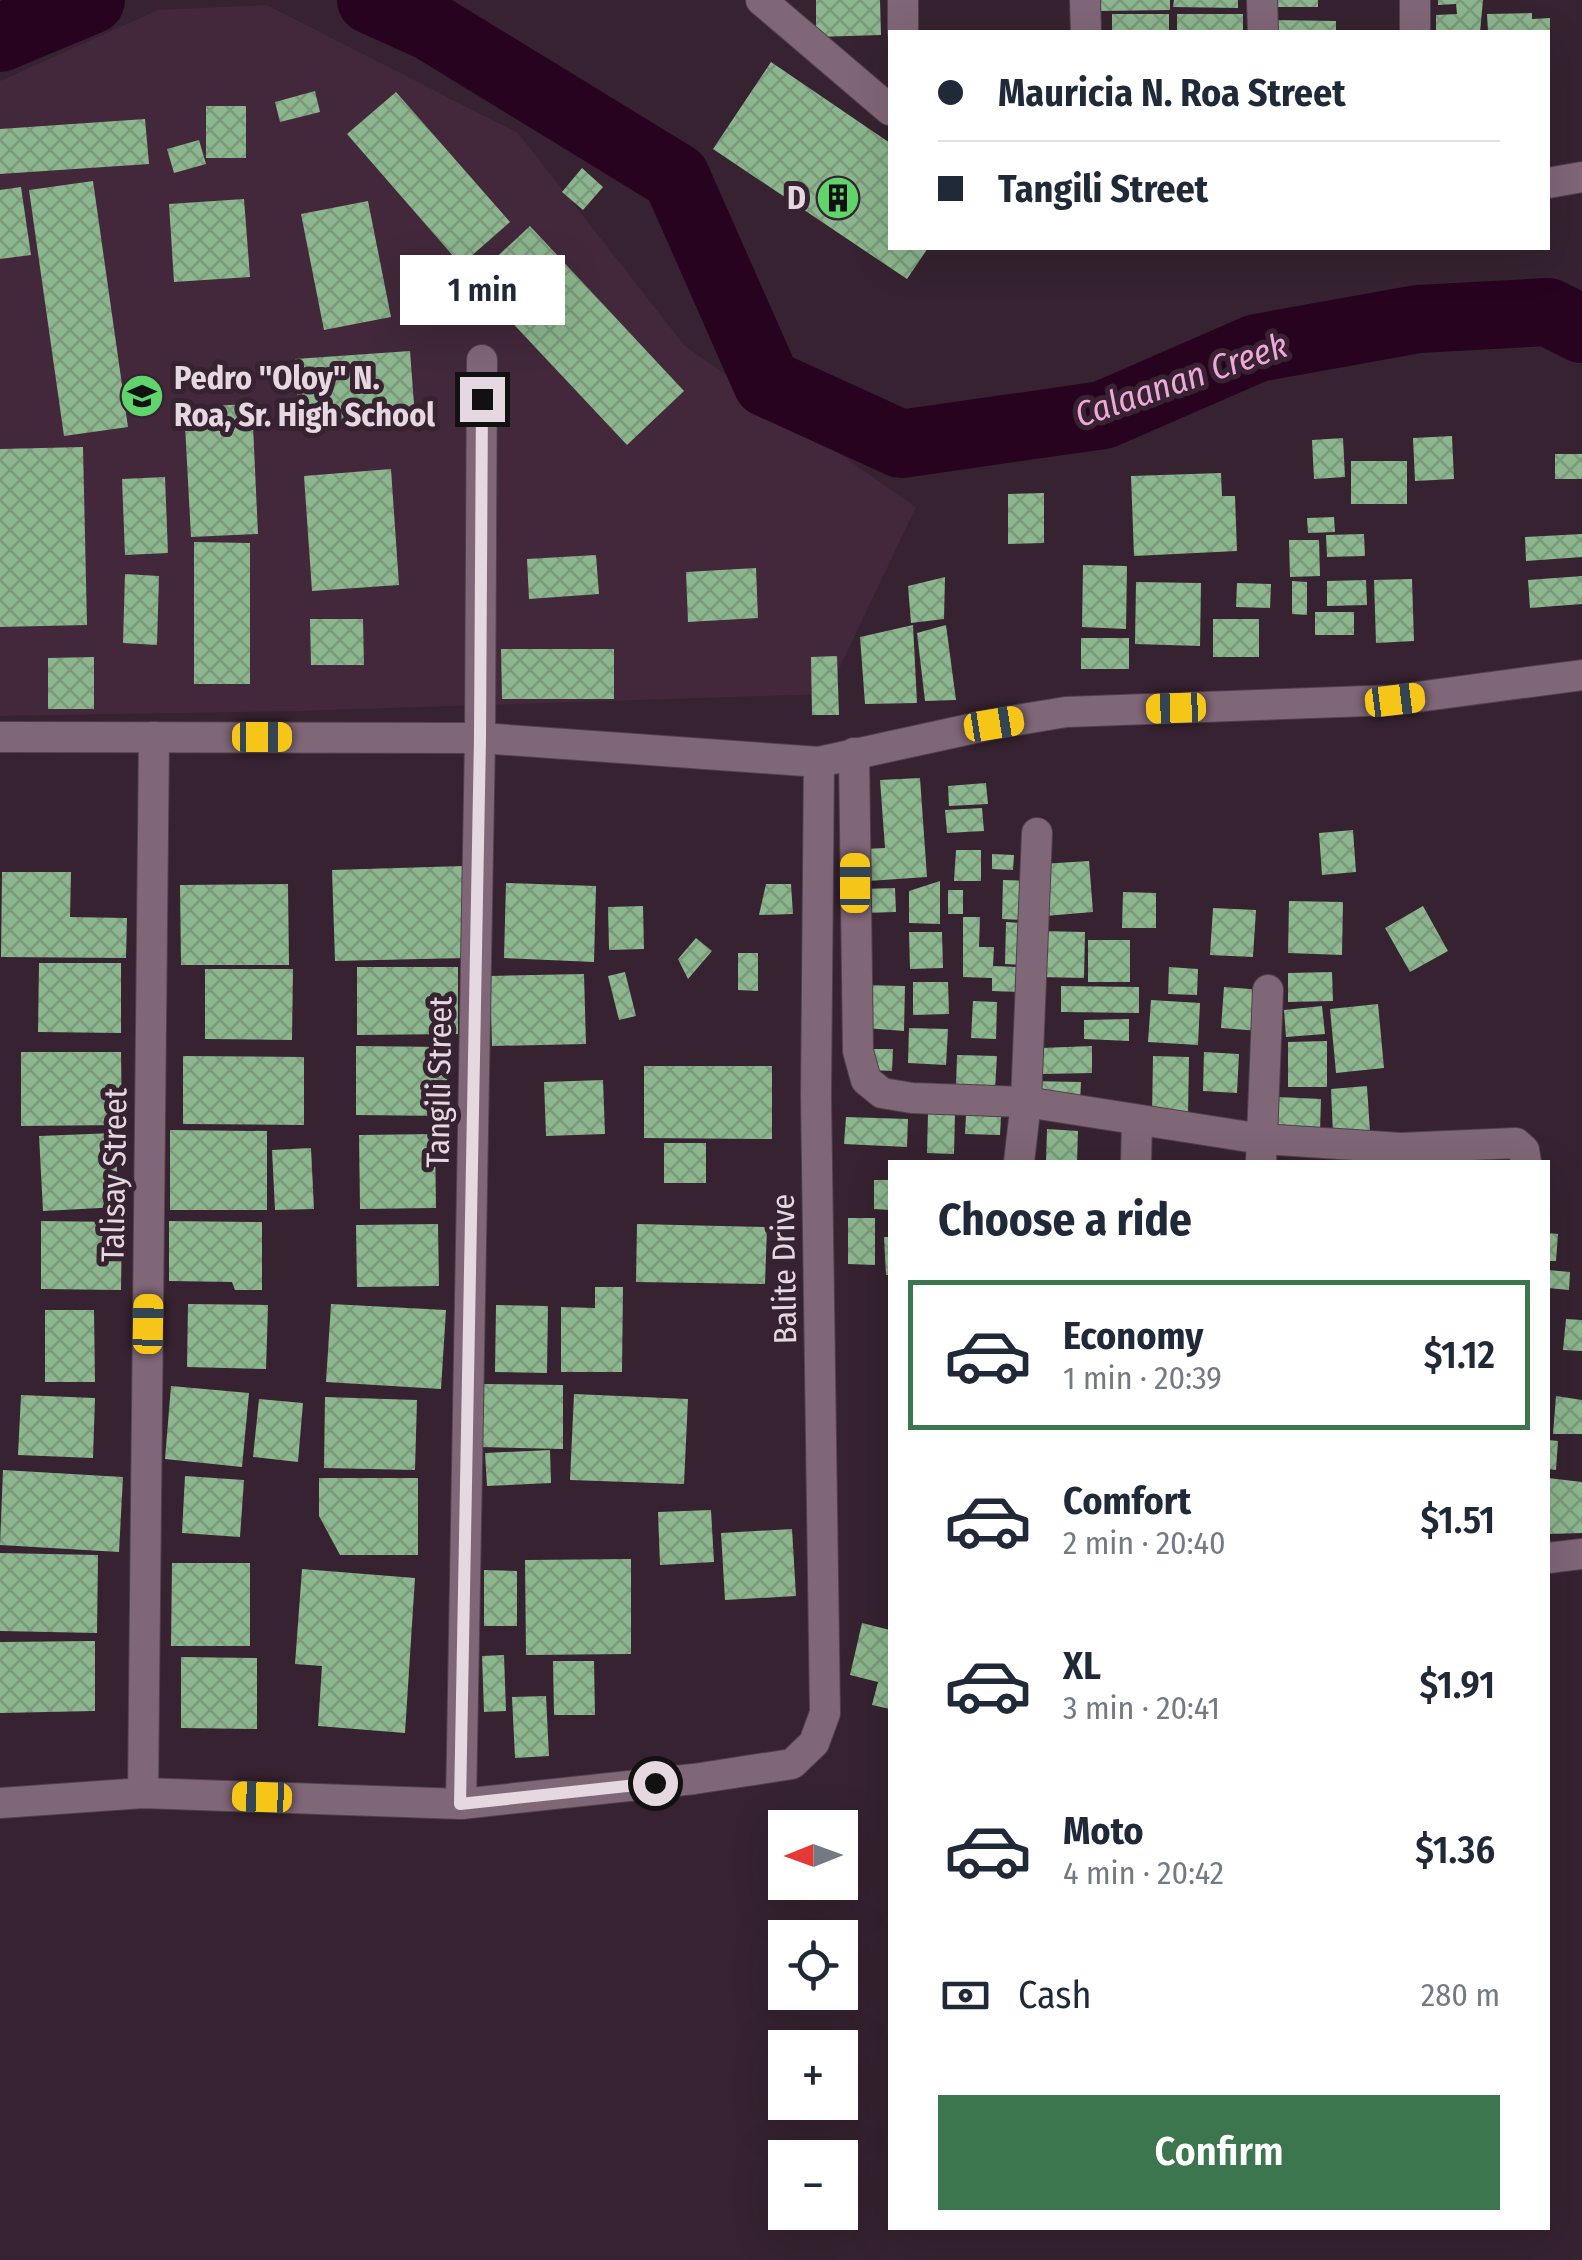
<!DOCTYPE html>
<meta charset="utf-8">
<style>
body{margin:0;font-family:"Fira Sans Condensed",sans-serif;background:#f6f6f7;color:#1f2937;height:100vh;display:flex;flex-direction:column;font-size:38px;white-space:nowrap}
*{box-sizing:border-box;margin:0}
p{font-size:32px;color:#747a83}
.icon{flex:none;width:55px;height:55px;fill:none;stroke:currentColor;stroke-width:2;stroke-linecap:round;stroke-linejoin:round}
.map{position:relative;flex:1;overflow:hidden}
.details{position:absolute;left:888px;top:1160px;width:662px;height:1070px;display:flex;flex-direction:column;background:#fff;border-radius:0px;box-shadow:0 10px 40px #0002}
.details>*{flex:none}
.guide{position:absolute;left:888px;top:30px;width:662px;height:220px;border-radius:0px;box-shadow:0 10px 40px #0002;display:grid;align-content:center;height:220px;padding:0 50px;background:#fff}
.needle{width:65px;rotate:269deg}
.tools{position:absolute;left:768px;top:1810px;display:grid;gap:20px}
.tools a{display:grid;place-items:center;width:90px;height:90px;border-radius:0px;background:#fff;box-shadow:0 10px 40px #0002;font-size:50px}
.end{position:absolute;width:45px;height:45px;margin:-22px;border:12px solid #e6d8e1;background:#111;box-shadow:0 0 0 5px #111}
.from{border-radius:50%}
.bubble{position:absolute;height:70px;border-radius:0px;background:#fff;box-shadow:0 10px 40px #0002;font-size:32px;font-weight:600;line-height:70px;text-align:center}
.car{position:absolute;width:30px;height:60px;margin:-30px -15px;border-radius:12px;box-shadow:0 0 8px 2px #0007;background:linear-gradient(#f5c518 24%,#345 0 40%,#f5c518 0 76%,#345 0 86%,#f5c518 0)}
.guide b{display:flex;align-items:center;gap:35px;height:95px;font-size:38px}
.guide b+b{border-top:2px solid #e0e1e3}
.guide i{width:25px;height:25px;background:#1f2937}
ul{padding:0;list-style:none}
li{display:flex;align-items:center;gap:30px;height:150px;margin:0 20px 15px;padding:0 30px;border:5px solid transparent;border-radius:0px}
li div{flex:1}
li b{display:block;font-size:38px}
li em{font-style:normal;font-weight:600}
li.selected{border-color:#3c764e}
li>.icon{width:90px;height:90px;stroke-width:1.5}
h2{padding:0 50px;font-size:45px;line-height:120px}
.pay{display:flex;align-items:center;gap:25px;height:110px;padding:0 50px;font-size:38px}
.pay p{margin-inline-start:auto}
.action{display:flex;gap:20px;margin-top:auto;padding:20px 50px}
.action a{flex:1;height:115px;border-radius:0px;background:#3c764e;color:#fff;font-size:40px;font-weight:600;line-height:115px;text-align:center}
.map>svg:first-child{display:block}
.built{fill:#42283a}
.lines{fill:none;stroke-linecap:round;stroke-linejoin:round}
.river{stroke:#27031f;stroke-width:68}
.building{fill:url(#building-cross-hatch)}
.minor-casing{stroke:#51404c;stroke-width:32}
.tertiary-casing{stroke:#51404c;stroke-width:32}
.minor{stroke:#806778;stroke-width:30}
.tertiary{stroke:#806778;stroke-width:30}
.route{stroke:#e6d8e1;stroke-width:12}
.labels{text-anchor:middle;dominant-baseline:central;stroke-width:10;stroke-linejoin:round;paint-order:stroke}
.poi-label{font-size:32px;font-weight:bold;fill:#e6d8e1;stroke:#362230;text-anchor:end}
.street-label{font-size:32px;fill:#e6d8e1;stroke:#362230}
.water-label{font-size:35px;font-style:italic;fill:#eea8d9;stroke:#362230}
</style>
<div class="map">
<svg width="1582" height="2260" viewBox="0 0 1582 2260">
<defs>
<pattern id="building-cross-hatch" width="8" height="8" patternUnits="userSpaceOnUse" patternTransform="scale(2.5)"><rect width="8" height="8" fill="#8cb68d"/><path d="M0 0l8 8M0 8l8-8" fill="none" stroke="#7a997b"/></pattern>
</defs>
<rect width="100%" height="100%" fill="#362230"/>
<!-- built -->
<path class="built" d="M267 5 518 133 685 346 916 507 827 694 298 711 0 716V81L158 10Z"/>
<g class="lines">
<!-- river -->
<g class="river">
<path d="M371 0 431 27 676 177 767 383 901 444 1103 415 1257 348 1418 319 1548 312 1582 329"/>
<path d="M0 38 91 0"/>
</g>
</g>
<!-- building -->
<g class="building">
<path d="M816 0H880L881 35 816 37Z"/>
<path d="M1099 0H1170V10L1099 11Z"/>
<path d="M1174 0H1238V8L1173 7Z"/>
<rect x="1276" y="0" width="42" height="7"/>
<path d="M1438 0H1483L1480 32H1436V15L1457 14 1456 4 1438 5Z"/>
<path d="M1532 13V19L1550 18V32H1488L1487 14Z"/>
<rect x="1112" y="14" width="57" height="18"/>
<rect x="1177" y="14" width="66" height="18"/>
<path d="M1273 20 1336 21V32H1272Z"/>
<path d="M771 62 890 143V248H928L907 279 713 149Z"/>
<path d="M315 91 320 112 280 122 275 102Z"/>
<path d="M396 92 510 222 461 265 347 134Z"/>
<rect x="206" y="106" width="40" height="52"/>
<path d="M145 119 149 164 0 174V129Z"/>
<path d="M199 140 206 164 174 173 167 149Z"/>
<path d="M582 168 603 187 583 210 562 192Z"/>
<path d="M93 181 128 427 64 436 29 190Z"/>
<path d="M21 187 31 255 0 259V190Z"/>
<path d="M244 199 250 277 174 282 169 204Z"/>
<path d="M368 201 391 317 324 330 301 214Z"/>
<path d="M530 226 684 391 627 445 472 280Z"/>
<path d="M410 351 415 417 299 424 295 359Z"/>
<path d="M252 404 258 534 191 537 184 407Z"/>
<path d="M1452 436 1454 479 1415 481 1413 438Z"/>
<path d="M1343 438 1345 477 1314 479 1312 440Z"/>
<path d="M83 447 87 625 0 627V449Z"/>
<rect x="1555" y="454" width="27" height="25"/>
<rect x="1351" y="461" width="56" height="43"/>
<path d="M391 469 399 585 312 591 304 476Z"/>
<path d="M1221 473 1222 496H1235L1237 551 1134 556 1131 476Z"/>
<path d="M165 477 168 553 125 555 122 479Z"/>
<path d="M1044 493V543L1008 544V494Z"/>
<path d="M1334 517 1335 532 1308 533 1307 518Z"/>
<path d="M1364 534 1365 556 1327 557 1326 535Z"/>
<path d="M1582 534V557L1526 561 1525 537Z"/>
<path d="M1289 540H1319L1320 576 1290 577Z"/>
<path d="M194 542 250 543V684H194Z"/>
<path d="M596 555 599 594 529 599 527 559Z"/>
<path d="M1083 565 1127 566 1126 629 1082 627Z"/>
<path d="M756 568 758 618 688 622 686 572Z"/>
<path d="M125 574 159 576 157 645 123 643Z"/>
<path d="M1582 576V604L1530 608 1528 580Z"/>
<path d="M945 577 944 619 911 623 908 586Z"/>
<path d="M1412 579 1414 641 1376 643 1374 580Z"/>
<path d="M1366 580 1367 605 1327 606V581Z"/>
<path d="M1292 581 1307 582V615L1292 614Z"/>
<path d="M1136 582 1201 583 1200 646 1135 644Z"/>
<path d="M1237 583 1271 584 1270 608 1236 607Z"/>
<rect x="1315" y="612" width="39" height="23"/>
<path d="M310 619H363L364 665H311Z"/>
<rect x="1213" y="619" width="46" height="38"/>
<path d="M913 625 917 703 865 704 860 637Z"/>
<path d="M946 625 956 700 925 701 917 633Z"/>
<rect x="1081" y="638" width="48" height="31"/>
<path d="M501 649H614V699H502Z"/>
<path d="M837 656 839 715H812L811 657Z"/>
<path d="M94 657V709H48V658Z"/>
<path d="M920 778 927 877 868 881 865 849 885 848 880 780Z"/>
<path d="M986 783 988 804 949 806 948 786Z"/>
<path d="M982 808 984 831 947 833 945 810Z"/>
<path d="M1353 830 1356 872 1322 875 1319 833Z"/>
<path d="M956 850H981V881H954Z"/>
<path d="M992 854 1014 855 1013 870 992 869Z"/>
<path d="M1089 861 1093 912 1045 916 1041 864Z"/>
<path d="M463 866 466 958 335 961 332 870Z"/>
<path d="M2 872H71L70 917 127 918 126 958 1 957Z"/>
<path d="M1003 880 1028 881 1027 920 1002 919Z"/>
<path d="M940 881V924L909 923V891Z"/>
<path d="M506 883 596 886 594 962 504 958Z"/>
<path d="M288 884 289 965H181L180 885Z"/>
<path d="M766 884H791L793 914 759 915Z"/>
<path d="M895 888 896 912 863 913V889Z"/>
<rect x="948" y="890" width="15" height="24"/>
<path d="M1123 892 1156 893V928H1122Z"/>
<path d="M1289 901 1343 902 1342 955 1288 953Z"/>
<path d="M643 906 644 949 609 950 608 907Z"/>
<path d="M1423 906 1448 951 1410 972 1385 928Z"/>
<path d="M1213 908 1256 910 1253 957 1210 955Z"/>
<path d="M963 917H980L979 947H994L993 966 1020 967 1019 992 992 991V978L963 977Z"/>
<path d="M1006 922 1023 923 1022 965 1005 964Z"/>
<path d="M1041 931 1085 932 1084 978 1040 977Z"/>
<path d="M909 932H942L943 968 910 969Z"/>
<path d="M696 938 712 951 688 979 678 959Z"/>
<rect x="1088" y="940" width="42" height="42"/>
<path d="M738 953H758V991L738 990Z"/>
<path d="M39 963H121V1033L38 1032Z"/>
<path d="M357 967H458V1034L357 1035Z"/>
<path d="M1169 967 1198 969 1197 995 1168 994Z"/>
<path d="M205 969H293L292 1040 205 1039Z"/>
<path d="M625 972 636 1016 619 1020 608 976Z"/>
<path d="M1332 972 1333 1001 1288 1002V973Z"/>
<path d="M584 974 586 1044 492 1046 490 976Z"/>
<path d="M913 982H948L949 1014 913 1015Z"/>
<path d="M861 985 905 986 904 1031 865 1028Z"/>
<path d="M1061 986 1139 987V1013L1061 1012Z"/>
<path d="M1224 987 1263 990 1260 1031 1221 1028Z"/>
<path d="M1151 1000 1200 1003 1198 1045 1148 1042Z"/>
<path d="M973 1001 997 1002 996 1039 971 1038Z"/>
<path d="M1378 1004 1384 1068 1336 1073 1330 1009Z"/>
<path d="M1322 1006 1325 1034 1286 1037 1284 1010Z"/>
<path d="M1129 1019V1041L1084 1039V1020Z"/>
<path d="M909 1028 948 1029 946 1065 908 1063Z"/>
<path d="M1327 1041V1087H1288V1042Z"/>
<path d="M356 1046 447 1047V1116L356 1115Z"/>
<path d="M1092 1046V1073L1043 1074 1041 1048Z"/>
<path d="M873 1049H893L892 1071 872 1070Z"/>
<path d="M21 1052H121L122 1125 21 1126Z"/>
<path d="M1204 1052 1239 1054 1237 1093 1203 1091Z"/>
<path d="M957 1055 997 1056 995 1089 956 1088Z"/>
<path d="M183 1056 304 1057V1125L183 1124Z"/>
<path d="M1153 1056 1189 1057 1188 1117 1152 1116Z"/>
<path d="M644 1066H772V1139L644 1138Z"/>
<path d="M603 1080 605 1134 546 1136 544 1082Z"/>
<path d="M1028 1081 1081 1082 1080 1102 1027 1100Z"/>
<path d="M1367 1086 1370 1132 1333 1134 1331 1089Z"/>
<path d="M1278 1097 1321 1099 1320 1131 1277 1130Z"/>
<path d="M928 1113 955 1114 954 1154 927 1153Z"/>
<path d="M966 1115 1001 1117 1000 1135 965 1134Z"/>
<path d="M846 1117 908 1119 907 1147 844 1144Z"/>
<path d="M1047 1129 1078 1131 1077 1162H1046Z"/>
<path d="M170 1130 267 1131V1210H170Z"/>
<path d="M115 1133 119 1207 43 1211 39 1136Z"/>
<path d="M435 1134 436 1208 360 1209 359 1135Z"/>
<rect x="664" y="1143" width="42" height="40"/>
<path d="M311 1148 314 1209 275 1210 272 1150Z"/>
<path d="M874 1180H890V1210L874 1209Z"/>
<path d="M848 1218H875V1265L848 1264Z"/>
<path d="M41 1221 122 1222 121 1290 41 1289Z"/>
<path d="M169 1221 262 1222V1290H235L232 1282 169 1281Z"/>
<path d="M438 1224 439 1286 357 1287 356 1225Z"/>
<path d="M637 1224 767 1227 765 1284 636 1282Z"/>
<path d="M1548 1233 1558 1234 1556 1261H1548Z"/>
<path d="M884 1237H890V1275H886Z"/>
<path d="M1548 1270 1570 1272 1569 1290 1548 1288Z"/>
<path d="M595 1287H623L622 1372H561V1307L595 1308Z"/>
<path d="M188 1304 268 1305 266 1369 187 1367Z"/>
<path d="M331 1304 446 1310 441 1389 326 1382Z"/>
<path d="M496 1305 548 1306 547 1373 495 1372Z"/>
<path d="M45 1310H94L95 1382H45Z"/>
<path d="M1566 1319 1582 1320V1351L1563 1350Z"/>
<path d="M482 1384 563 1385V1449L481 1447Z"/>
<path d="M171 1386 249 1393 242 1467 165 1459Z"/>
<path d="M574 1394 688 1399 684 1484 570 1480Z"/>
<path d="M21 1395 95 1398 93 1458 18 1455Z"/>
<path d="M1556 1396 1582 1400V1434H1553Z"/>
<path d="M325 1397 417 1400 415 1470 324 1468Z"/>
<path d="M259 1399 303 1403 298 1462 253 1457Z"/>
<path d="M1548 1440 1558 1441 1556 1470 1548 1469Z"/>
<path d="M550 1450 551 1483 487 1486 485 1453Z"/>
<path d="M3 1470 123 1477 119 1552 0 1545Z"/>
<path d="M185 1476 244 1480 240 1537 182 1533Z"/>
<path d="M319 1478H418V1555H340L319 1516Z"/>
<path d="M1548 1478 1582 1482V1533L1548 1534Z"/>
<path d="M711 1510 714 1562 660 1565 658 1512Z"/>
<path d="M792 1529 796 1596 725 1600 721 1533Z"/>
<path d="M0 1553 98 1555 97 1633 0 1631Z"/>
<path d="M631 1559V1654L526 1655 525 1560Z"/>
<path d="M172 1563H250V1646H171Z"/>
<path d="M302 1569 415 1578 405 1733 318 1726 322 1666 295 1664Z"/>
<path d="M484 1570 517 1571V1626H484Z"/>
<path d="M862 1623 890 1630V1709L872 1705 878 1682 850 1675Z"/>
<path d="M95 1641V1711L0 1713V1642Z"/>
<path d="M504 1655 506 1711 484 1712 482 1656Z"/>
<path d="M181 1657 257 1658V1729L181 1728Z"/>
<path d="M553 1661H594L595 1715H554Z"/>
<path d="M546 1696 549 1756 515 1758 512 1697Z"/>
</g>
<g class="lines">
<!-- minor casing -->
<g class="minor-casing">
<g id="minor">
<path d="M761 0 890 110"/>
<path d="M903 0V32"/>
<path d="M1085 0 1086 32"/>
<path d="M1262 0 1263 32"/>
<path d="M1415 0V32"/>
<path d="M1548 183 1582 177"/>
<path d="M854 753 858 1051 866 1080 882 1093 912 1098 1026 1102 1262 1139 1401 1148 1516 1143 1524 1150 1526 1162"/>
<path d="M1019 1162 1026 1102 1037 833"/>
<path d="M1136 1162 1137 1122"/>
<path d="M1261 1162 1268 990"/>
<path d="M1548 1558 1582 1554"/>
<path d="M143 1793 154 737"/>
<path d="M0 1803 143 1793 461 1804 694 1779 792 1764 814 1743 825 1713 816 1096 819 762"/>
<path d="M461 1804 480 738 482 360"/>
</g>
</g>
<!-- tertiary casing -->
<g class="tertiary-casing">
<path id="tertiary" d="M0 737 480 738 819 762 993 724 1066 712 1395 700 1582 675"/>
</g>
<!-- minor -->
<use href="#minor" class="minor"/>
<!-- tertiary -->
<use href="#tertiary" class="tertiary"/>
</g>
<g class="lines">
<!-- route -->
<path class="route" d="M482 399 480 738 460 1804 655 1783"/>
</g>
<!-- icons -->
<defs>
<g id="building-disc" transform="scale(2.25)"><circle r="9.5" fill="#5fd56b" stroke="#362230"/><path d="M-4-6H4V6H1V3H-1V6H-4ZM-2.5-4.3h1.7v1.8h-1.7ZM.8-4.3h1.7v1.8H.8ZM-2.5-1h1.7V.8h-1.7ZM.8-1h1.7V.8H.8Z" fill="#111"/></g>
<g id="school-disc" transform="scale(2.25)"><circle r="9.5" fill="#5fd56b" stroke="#362230"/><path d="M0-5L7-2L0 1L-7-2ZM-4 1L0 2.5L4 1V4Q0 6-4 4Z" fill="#111"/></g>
</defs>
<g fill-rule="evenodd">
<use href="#building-disc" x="838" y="198"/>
<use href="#school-disc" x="142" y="396"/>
</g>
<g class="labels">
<!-- poi labels -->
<g class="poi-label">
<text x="806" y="198">D</text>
<text x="174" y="378" text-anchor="start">Pedro "Oloy" N.<tspan x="174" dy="37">Roa, Sr. High School</tspan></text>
</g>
<!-- street labels -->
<g class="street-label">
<text transform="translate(439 1082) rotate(-89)">Tangili Street</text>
<text transform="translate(114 1175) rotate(-89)">Talisay Street</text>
<text transform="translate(784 1269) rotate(-91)">Balite Drive</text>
</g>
<!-- water labels -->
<g class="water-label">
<text transform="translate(1181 380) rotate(-19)">Calaanan Creek</text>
</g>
</g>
</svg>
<div class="tools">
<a><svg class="needle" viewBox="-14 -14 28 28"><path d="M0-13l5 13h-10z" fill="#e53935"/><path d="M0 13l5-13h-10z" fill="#747a83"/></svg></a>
<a><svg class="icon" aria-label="locate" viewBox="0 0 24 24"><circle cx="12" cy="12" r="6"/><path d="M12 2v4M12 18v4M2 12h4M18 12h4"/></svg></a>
<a>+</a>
<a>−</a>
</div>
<i class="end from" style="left:655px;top:1783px"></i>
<i class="end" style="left:482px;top:399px"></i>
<div class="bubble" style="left:400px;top:255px;width:165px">1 min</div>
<i class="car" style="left:1395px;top:700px;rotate:83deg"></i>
<i class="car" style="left:1176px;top:708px;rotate:268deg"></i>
<i class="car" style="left:994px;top:724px;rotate:81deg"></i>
<i class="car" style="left:262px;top:737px;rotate:90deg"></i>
<i class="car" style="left:855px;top:883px;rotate:0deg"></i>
<i class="car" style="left:148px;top:1324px;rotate:1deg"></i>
<i class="car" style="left:262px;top:1797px;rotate:272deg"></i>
<div class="guide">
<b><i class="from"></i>Mauricia N. Roa Street</b>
<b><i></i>Tangili Street</b>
</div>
<section class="details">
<h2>Choose a ride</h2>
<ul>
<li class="selected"><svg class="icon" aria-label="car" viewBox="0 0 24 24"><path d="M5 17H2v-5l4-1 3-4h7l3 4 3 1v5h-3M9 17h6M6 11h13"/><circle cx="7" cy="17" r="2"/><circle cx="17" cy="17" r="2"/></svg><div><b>Economy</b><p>1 min · 20:39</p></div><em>$1.12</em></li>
<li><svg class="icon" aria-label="car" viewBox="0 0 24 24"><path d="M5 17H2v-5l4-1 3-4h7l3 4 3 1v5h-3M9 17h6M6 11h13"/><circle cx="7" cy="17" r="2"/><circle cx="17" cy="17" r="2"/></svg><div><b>Comfort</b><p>2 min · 20:40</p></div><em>$1.51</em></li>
<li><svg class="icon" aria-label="car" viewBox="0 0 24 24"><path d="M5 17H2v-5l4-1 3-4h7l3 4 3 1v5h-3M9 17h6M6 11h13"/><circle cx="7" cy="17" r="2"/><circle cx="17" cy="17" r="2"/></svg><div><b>XL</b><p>3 min · 20:41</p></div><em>$1.91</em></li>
<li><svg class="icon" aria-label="car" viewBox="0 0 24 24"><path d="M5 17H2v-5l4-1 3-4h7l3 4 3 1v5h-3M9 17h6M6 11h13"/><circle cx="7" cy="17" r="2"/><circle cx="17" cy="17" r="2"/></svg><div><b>Moto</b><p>4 min · 20:42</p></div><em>$1.36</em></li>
</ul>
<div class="pay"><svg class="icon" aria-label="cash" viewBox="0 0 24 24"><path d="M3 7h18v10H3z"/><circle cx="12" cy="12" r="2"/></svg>Cash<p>280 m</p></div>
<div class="action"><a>Confirm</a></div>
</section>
</div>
